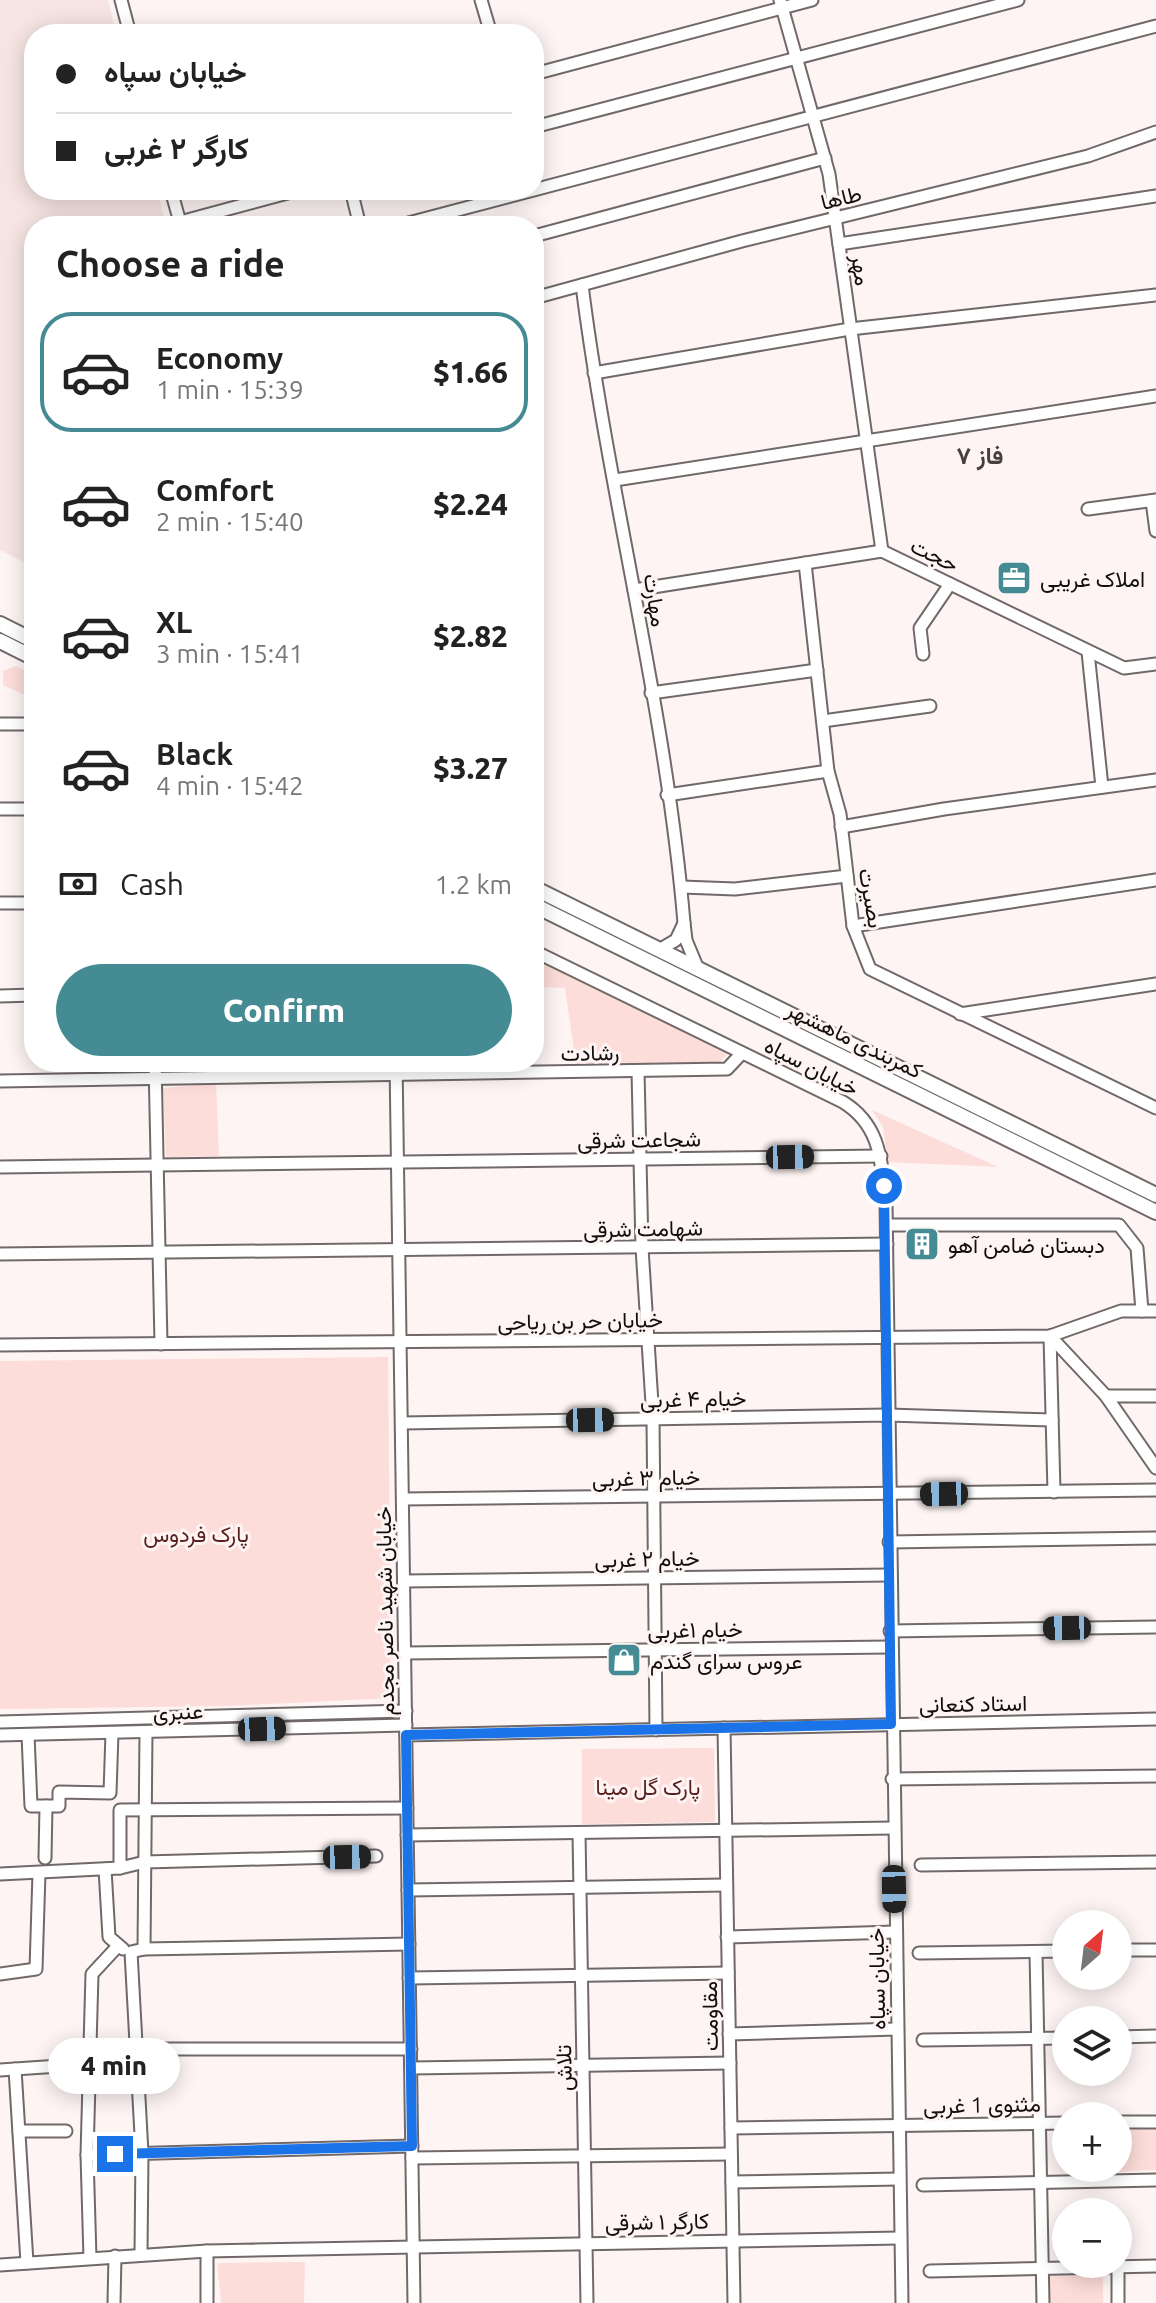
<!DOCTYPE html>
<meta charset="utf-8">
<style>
body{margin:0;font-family:Ubuntu,Vazirmatn,sans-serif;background:#f2f2f2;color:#222;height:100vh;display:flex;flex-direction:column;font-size:30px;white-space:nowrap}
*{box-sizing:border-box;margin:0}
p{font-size:26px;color:#767676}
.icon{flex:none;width:44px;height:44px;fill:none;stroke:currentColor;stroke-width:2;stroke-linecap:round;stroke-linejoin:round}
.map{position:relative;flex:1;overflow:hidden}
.drawer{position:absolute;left:24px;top:216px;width:520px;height:856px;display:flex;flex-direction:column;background:#fff;border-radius:32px;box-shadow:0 4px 20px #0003}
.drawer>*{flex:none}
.hud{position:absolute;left:24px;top:24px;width:520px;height:176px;border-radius:32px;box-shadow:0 4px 20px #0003;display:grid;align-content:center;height:176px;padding:0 32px;background:#fff}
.needle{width:52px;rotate:28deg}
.controls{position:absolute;left:1052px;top:1910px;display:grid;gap:16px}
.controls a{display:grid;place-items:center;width:80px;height:80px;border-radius:50%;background:#fff;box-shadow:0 4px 20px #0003;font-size:40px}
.end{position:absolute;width:36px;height:36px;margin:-18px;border:10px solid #1a73e8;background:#fff;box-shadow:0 0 0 4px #fff}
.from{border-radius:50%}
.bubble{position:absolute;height:56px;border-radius:28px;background:#fff;box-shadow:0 4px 20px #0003;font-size:26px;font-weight:800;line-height:56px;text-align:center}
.car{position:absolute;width:24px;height:48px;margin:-24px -12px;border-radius:10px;box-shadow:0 0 6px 2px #0007;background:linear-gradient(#222 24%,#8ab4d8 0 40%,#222 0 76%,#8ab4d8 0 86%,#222 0)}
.hud b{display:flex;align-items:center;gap:28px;height:76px;font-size:30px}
.hud b+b{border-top:2px solid #e0e0e0}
.hud i{width:20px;height:20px;background:#222}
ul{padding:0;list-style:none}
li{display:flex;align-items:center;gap:24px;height:120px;margin:0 16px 12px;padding:0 16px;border:4px solid transparent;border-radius:32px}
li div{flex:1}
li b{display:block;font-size:30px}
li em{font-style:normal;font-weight:800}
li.current{border-color:#448b93}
li>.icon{width:72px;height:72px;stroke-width:1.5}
h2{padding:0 32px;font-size:36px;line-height:96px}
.pay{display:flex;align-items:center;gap:20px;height:88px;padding:0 32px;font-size:30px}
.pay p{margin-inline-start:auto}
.cta{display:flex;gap:16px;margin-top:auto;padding:16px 32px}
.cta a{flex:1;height:92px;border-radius:48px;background:#448b93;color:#fff;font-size:32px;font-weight:800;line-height:92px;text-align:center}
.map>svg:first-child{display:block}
.built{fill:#f5e4e2}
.green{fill:#fdddd9}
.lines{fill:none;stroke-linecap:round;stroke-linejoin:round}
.minor-casing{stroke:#716969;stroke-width:15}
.major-casing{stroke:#716969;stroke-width:18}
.minor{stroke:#fff;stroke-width:11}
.major{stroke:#fff;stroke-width:14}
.route{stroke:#1a73e8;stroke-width:10}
.labels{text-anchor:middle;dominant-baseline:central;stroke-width:6;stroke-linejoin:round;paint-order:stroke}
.street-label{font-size:22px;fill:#110e0e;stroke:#fdf4f3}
.poi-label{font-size:22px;fill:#110e0e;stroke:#fdf4f3;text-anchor:start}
.park-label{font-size:22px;fill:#581f1c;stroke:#fdf4f3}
.neighbourhood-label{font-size:24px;font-weight:bold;fill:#453f3e;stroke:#fdf4f3}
</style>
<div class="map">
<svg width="1156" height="2303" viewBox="0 0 1156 2303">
<rect width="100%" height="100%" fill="#fdf4f3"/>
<!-- built -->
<path class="built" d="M0 0H108L116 34H34V190H157L166 226H34V567L0 550Z"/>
<!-- green -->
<g class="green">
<path d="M16 666 34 675V699L3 685V671Z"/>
<path d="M534 959 729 1053 719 1063 576 1065 565 988 534 987Z"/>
<path d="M216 1084 219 1156 166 1157 163 1088Z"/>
<path d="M872 1110 998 1167 888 1162 883 1127Z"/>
<path d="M388 1357 391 1698 226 1706 0 1709V1361Z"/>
<path d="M714 1748 715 1822 582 1824V1749Z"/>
<path d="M1118 2127H1156V2170L1094 2173V2168H1118Z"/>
<path d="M305 2262 304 2303H221L217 2263Z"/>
<path d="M1103 2275V2303H1048L1047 2276Z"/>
</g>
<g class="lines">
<!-- minor casing -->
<g class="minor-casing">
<g id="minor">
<path d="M121 0 130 34"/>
<path d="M481 0 491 34"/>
<path d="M780 0 829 174 882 551"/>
<path d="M471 34 490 30"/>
<path d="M534 74 812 0"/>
<path d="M534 127 1018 0"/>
<path d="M171 190 181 226"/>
<path d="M351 190 360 226"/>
<path d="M180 222 299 190"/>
<path d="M397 226 1156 26"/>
<path d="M534 236 825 158"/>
<path d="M839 244 1156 196"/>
<path d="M582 285C609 498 666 708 684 923"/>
<path d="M534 298 742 241 1088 156 1156 132"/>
<path d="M594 373 850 329 1156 295"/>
<path d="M615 480 1156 396"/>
<path d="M1152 501 1156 531"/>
<path d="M1088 509 1156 500"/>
<path d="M805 563 828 771 840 814 853 926 870 969 1156 1108"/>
<path d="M634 590 882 551 1124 668 1156 664"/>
<path d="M1088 652 1102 787"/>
<path d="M923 654 920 628 950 584"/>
<path d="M651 693 817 670"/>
<path d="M823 721 930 706"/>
<path d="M0 724H34"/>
<path d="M667 795 828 771"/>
<path d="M0 809H34"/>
<path d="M841 827 944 809 1156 780"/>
<path d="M682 887 735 889 847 876"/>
<path d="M0 903H34"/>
<path d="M853 926 1156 880"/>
<path d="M659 950 676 940 684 923 686 940 698 969"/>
<path d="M534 951 843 1102C882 1126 881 1163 886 1204L902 2303"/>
<path d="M0 996 34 995"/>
<path d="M960 1014 1156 984"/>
<path d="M155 1062 161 1344"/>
<path d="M396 1062 414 2303"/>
<path d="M638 1071 642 1248 653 1419 656 1730"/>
<path d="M0 1081 727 1069 742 1053"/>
<path d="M0 1167 881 1156"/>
<path d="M887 1225H1119L1137 1248 1142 1311"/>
<path d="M0 1254 887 1244"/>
<path d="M1050 1336 1106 1396 1156 1468"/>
<path d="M1050 1336 1054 1492"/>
<path d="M0 1345 1050 1336 1121 1311H1156"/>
<path d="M1106 1396H1156"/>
<path d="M402 1423 888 1415 1052 1420"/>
<path d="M403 1499 1156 1490"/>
<path d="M889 1542 1156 1538"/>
<path d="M404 1581 890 1575"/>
<path d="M890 1631 1156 1627"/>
<path d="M405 1653 890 1647"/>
<path d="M0 1722 406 1711"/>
<path d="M724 1728 734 2303"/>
<path d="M0 1735 406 1725"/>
<path d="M28 1735 31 1806H59V1792L110 1793 112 1733"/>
<path d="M406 1735 1156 1719"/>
<path d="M892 1779 1156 1776"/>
<path d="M579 1833 587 2303"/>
<path d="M407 1835 893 1828"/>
<path d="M45 1858 46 1806"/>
<path d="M921 1865 1156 1862"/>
<path d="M120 1868V1810L407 1808"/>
<path d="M105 1869 109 1937 123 1949"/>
<path d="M0 1874 120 1868 145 1862 376 1856"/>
<path d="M408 1890 726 1885"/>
<path d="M727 1937 895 1932"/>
<path d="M144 1949 409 1944"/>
<path d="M1118 1950H1156"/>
<path d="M1036 1952 1043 2303"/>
<path d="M919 1953 1066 1951"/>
<path d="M0 1974 36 1969 39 1873"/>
<path d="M409 1978 728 1973"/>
<path d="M729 2034 897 2029"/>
<path d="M1118 2037 1156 2036"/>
<path d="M923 2040 1066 2038"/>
<path d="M134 2049H411"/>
<path d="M411 2068 730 2063"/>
<path d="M15 2069 27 2263"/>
<path d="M0 2070 89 2064 136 2066"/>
<path d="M1118 2122H1156"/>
<path d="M731 2128 1066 2123"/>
<path d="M19 2131H66"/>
<path d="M87 2155 412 2146"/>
<path d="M412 2158 731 2154"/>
<path d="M732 2182 899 2179"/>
<path d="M923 2185 1156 2180"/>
<path d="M207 2251V2303"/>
<path d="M141 2254 142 2153 131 1952 144 1949 146 1732"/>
<path d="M90 2258 87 2155 92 1974 117 1947"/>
<path d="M0 2265 207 2251 900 2238"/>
<path d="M1118 2267V2303"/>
<path d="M930 2271 1156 2266"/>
<path d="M114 2303 115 2256"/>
</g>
</g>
<!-- major casing -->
<g class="major-casing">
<g id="major">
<path d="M0 624 34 641"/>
<path d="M0 641 34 658"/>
<path d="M534 888 1156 1195"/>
<path d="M534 905 1156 1212"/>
</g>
</g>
<!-- minor -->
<use href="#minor" class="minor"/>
<!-- major -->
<use href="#major" class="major"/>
</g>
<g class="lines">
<!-- route -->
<path class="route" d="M115 2154 412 2146 406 1735 891 1724 884 1186"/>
</g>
<!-- icons -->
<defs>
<g id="office-square" transform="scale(1.8)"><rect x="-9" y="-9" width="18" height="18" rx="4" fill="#448b93" stroke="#fdf4f3"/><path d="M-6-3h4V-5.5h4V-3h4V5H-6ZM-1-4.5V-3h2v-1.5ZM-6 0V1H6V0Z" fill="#fff"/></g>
<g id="building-square" transform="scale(1.8)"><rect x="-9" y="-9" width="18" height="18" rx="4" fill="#448b93" stroke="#fdf4f3"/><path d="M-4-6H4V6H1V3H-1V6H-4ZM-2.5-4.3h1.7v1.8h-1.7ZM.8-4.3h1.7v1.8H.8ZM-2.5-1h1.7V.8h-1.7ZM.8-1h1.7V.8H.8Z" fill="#fff"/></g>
<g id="shop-square" transform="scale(1.8)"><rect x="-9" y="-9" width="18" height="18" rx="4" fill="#448b93" stroke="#fdf4f3"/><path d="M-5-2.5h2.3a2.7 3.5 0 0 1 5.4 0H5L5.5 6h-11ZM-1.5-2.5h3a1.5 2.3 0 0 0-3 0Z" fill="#fff"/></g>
</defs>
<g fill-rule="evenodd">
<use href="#office-square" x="1014" y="578"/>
<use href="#building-square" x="922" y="1244"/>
<use href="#shop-square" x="624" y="1660"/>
</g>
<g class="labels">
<!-- street labels -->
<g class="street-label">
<text transform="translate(841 197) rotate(-14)">طاها</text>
<text transform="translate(862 270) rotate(82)">مهر</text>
<text transform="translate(935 554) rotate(26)">حجت</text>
<text transform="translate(656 600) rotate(81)">مهارت</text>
<text transform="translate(872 898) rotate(80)">بصیرت</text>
<text transform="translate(855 1039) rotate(26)">کمربندی ماهشهر</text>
<text transform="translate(590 1052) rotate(-1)">رشادت</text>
<text transform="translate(812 1066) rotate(27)">خیابان سپاه</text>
<text transform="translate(639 1139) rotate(-1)">شجاعت شرقی</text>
<text transform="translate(643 1228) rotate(-1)">شهامت شرقی</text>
<text transform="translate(580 1320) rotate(-1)">خیابان حر بن ریاحی</text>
<text transform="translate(693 1398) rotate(-1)">خیام ۴ غربی</text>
<text transform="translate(646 1477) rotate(-1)">خیام ۳ غربی</text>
<text transform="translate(647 1558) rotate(-1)">خیام ۲ غربی</text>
<text transform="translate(384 1611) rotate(-91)">خیابان شهید ناصر مجدم</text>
<text transform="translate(695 1629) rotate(-1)">خیام ۱غربی</text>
<text transform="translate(973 1703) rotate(-1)">استاد کنعانی</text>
<text transform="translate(178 1711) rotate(-2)">عنبری</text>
<text transform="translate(876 1979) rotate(-91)">خیابان سپاه</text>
<text transform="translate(709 2016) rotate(-91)">مقاومت</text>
<text transform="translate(563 2068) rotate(-91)">تلاش</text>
<text transform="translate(982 2104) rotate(-1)">مثنوی 1 غربی</text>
<text transform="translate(657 2221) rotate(-1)">کارگر ۱ شرقی</text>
</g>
<!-- poi labels -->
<g class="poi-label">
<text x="1040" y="578">املاک غریبی</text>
<text x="948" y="1244">دبستان ضامن آهو</text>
<text x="650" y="1660">عروس سرای گندم</text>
</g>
<!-- park labels -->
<g class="park-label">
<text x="196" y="1533">پارک فردوس</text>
<text x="648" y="1786">پارک گل مینا</text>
</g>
<!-- neighbourhood labels -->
<g class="neighbourhood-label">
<text x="980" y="455">فاز ۷</text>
</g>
</g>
</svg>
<div class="controls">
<a><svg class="needle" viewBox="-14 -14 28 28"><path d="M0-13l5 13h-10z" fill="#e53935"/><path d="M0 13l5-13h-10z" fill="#767676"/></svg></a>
<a><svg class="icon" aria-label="layers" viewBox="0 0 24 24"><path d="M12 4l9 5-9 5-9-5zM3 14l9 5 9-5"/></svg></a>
<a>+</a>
<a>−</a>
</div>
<i class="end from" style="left:884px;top:1186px"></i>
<i class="end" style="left:115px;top:2154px"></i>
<div class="bubble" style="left:48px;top:2038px;width:132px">4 min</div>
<i class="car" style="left:790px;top:1157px;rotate:89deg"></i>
<i class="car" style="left:590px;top:1420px;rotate:89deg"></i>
<i class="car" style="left:944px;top:1494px;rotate:269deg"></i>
<i class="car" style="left:1067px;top:1628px;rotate:269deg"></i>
<i class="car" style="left:262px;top:1729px;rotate:88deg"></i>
<i class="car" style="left:347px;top:1857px;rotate:89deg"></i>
<i class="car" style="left:894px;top:1889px;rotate:179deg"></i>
<div class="hud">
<b><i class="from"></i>خیابان سپاه</b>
<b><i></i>کارگر ۲ غربی</b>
</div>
<section class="drawer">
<h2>Choose a ride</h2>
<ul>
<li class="current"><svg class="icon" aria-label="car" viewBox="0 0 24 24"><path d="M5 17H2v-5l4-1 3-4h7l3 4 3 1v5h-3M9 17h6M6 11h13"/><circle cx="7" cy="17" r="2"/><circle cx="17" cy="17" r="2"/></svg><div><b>Economy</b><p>1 min · 15:39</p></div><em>$1.66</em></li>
<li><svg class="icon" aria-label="car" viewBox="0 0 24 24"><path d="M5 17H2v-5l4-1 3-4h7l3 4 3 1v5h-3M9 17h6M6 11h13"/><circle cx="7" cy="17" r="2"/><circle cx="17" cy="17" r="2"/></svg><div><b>Comfort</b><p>2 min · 15:40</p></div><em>$2.24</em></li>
<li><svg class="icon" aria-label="car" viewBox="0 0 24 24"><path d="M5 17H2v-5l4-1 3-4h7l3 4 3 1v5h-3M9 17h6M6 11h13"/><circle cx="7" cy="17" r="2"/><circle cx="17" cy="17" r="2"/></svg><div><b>XL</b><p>3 min · 15:41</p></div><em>$2.82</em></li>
<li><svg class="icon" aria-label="car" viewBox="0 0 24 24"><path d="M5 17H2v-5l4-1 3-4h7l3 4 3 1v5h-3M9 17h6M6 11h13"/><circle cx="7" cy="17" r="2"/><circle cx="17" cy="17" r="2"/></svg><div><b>Black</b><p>4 min · 15:42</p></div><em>$3.27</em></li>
</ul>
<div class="pay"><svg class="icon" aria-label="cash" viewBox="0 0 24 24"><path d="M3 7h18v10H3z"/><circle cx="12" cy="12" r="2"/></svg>Cash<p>1.2 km</p></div>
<div class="cta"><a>Confirm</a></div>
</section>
</div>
